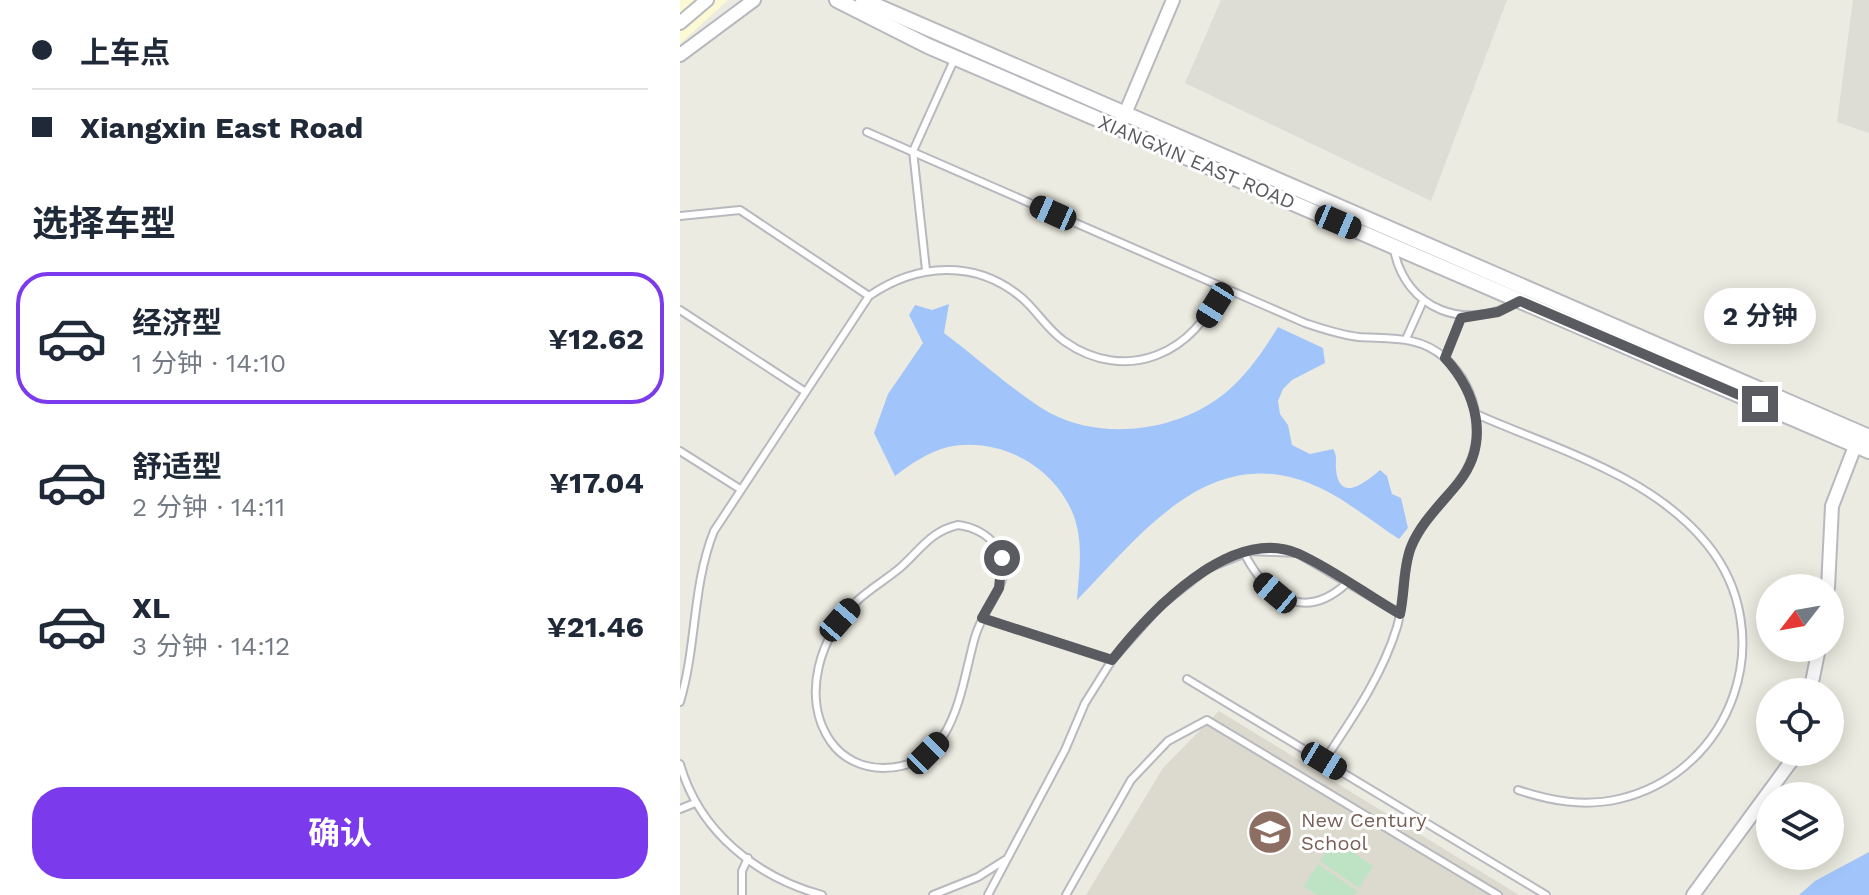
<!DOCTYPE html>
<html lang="zh">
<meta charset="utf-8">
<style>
body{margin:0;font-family:"Work Sans","Noto Sans SC",sans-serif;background:#f6f6f7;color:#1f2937;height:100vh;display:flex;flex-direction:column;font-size:30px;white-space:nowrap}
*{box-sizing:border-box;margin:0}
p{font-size:26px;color:#747a83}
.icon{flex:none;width:44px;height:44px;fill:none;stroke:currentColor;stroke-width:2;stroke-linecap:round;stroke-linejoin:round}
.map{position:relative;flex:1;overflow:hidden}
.details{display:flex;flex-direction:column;background:#fff;width:680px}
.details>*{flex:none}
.guide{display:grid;align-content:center;height:176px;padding:0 32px;background:#fff}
.needle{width:52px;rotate:239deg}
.fabs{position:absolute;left:1076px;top:574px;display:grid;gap:16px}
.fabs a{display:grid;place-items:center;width:88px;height:88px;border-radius:50%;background:#fff;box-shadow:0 4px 20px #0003;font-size:40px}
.end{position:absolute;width:36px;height:36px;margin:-18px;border:10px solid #595b61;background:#fff;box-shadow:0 0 0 4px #fff}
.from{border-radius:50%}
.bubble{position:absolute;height:56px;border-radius:28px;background:#fff;box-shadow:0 4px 20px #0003;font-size:26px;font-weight:700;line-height:56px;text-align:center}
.car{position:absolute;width:24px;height:48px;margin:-24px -12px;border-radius:10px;box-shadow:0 0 6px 2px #0007;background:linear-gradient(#222 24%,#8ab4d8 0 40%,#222 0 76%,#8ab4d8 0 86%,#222 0)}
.guide b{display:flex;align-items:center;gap:28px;height:76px;font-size:30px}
.guide b+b{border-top:2px solid #e0e1e3}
.guide i{width:20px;height:20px;background:#1f2937}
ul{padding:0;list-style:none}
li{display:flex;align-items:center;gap:24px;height:132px;margin:0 16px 12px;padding:0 16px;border:4px solid transparent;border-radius:32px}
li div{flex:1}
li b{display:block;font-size:30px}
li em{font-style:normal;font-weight:700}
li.active{border-color:#7c3aed}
li>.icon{width:72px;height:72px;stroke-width:1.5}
h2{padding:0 32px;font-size:36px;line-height:96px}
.cta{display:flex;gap:16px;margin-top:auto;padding:16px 32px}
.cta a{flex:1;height:92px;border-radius:32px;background:#7c3aed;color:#fff;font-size:32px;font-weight:700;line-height:92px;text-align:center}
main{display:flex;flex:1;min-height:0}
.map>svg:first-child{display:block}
.commercial{fill:#fcf9d5}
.industrial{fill:#dddcd5}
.education{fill:#dcdacf}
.green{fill:#bee3c4}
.water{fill:#a1c5fb}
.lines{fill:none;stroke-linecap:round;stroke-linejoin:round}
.service-casing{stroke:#b8b9bf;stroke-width:10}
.minor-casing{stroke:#b8b9bf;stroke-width:16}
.tertiary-casing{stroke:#b8b9bf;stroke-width:18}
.service{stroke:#fff;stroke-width:6}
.minor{stroke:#fff;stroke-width:12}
.tertiary{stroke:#fff;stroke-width:14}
.route{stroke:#595b61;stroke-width:10}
.labels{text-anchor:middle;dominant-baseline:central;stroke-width:6;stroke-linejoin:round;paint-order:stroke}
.street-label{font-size:20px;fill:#595b61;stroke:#fff}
.education-label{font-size:20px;fill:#785e54;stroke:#fff;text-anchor:start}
</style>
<main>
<section class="details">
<div class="guide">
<b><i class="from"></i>上车点</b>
<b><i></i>Xiangxin East Road</b>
</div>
<h2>选择车型</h2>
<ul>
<li class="active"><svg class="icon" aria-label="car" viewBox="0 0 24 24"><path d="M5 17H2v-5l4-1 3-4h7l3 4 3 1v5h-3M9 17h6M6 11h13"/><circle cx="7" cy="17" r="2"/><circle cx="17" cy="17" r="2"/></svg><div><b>经济型</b><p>1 分钟 · 14:10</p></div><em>¥12.62</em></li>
<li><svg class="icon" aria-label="car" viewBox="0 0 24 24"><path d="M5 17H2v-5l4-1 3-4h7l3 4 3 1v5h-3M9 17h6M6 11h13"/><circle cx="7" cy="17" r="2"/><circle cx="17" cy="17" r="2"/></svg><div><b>舒适型</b><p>2 分钟 · 14:11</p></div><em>¥17.04</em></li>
<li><svg class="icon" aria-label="car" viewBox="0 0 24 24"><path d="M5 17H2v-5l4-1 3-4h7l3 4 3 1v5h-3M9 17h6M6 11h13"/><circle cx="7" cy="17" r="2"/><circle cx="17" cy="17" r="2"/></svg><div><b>XL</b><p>3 分钟 · 14:12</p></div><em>¥21.46</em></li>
</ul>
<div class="cta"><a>确认</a></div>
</section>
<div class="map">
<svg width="1189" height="895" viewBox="0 0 1189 895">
<rect width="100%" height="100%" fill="#ecebe1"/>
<!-- commercial -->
<path class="commercial" d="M0 0H48L0 44Z"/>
<!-- industrial -->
<g class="industrial">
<path d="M541 0H827L751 201 505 83Z"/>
<path d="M1173 0H1189V133L1157 122Z"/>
</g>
<!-- education -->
<path class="education" d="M539 711 839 895H406L483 768Z"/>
<!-- green -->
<g class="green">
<path d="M654 840 693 866 679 888 640 861Z"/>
<path d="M638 864 677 891 674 895H637L624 886Z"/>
</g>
<!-- water -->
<g class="water">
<path d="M269 304 264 333C295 356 340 397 372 414 428 443 510 429 554 385 572 368 585 348 598 327L643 348 645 363 612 380 603 389 598 401 600 414 608 425 612 445 630 454 653 449C658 457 655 460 656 469 659 505 687 481 700 470L707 476 712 494 721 498 728 528 719 539C691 521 662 496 631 484 528 442 461 535 397 600 399 571 404 542 393 514 374 466 319 436 268 447 248 452 231 464 215 476L194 433 208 394 243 343 229 315 235 305 252 310Z"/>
<path d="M1189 852V895H1119L1135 881Z"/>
</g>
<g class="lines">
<!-- service casing -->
<g class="service-casing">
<g id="service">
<path d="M187 132 625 323C643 329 660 335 679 337 710 339 739 335 765 358 799 389 808 442 780 480 765 501 744 519 733 543 721 569 725 600 717 627 702 676 672 719 644 761"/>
<path d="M0 216 60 210 189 296"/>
<path d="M714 250C726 310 786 332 837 302"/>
<path d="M246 270 233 151 274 60"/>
<path d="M0 310 124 391"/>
<path d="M726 339 743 301"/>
<path d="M765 358 781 318"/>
<path d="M796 414C875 449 971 475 1027 544 1101 635 1053 772 939 799 904 807 871 801 838 790"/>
<path d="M0 451 60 489"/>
<path d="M278 525C309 529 334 555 319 588 311 605 300 619 295 637 280 689 276 768 203 768 183 768 163 759 151 742 120 698 140 634 178 600 191 588 207 579 221 567 240 550 251 531 278 525Z"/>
<path d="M564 553C587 598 625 622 667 583"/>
<path d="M302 618 432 660"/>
<path d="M507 679 866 895"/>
<path d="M0 702C17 645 12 586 34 531L189 296C237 263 296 259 342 298 357 311 367 329 384 341 446 385 517 353 541 286"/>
<path d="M0 764C19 831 76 877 142 895"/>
<path d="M0 809 15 803"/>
<path d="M62 895V871L68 858"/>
<path d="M253 895 298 877 325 860"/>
<path d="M308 895 385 750 405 703 432 660 481 605 528 568 571 551 617 553 720 614"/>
<path d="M386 895 451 780 488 741 527 720 818 895"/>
</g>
</g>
<!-- minor casing -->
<g class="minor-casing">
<g id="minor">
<path d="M0 23 27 0"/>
<path d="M0 55 74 0"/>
<path d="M439 128 493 0"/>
<path d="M1148 588 1152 506 1179 436"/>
<path d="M1130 692 1139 648"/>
<path d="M1013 895 1118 752"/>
</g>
</g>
<!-- tertiary casing -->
<g class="tertiary-casing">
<g id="tertiary">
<path d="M157 0 248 46 1189 451"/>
<path d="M183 0 1189 437"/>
</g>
</g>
<!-- service -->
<use href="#service" class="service"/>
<!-- minor -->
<use href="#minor" class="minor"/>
<!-- tertiary -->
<use href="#tertiary" class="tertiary"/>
</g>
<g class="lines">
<!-- route -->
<path class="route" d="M322 558 319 588 302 618 432 660C469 613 551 524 619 554 654 570 687 595 720 614 725 592 723 567 731 547 741 522 763 502 779 482 811 441 796 392 765 358L781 318 818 312 840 301 1080 404"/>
</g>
<!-- icons -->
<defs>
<g id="school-disc" transform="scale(2.3)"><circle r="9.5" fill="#8d6e63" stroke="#fff"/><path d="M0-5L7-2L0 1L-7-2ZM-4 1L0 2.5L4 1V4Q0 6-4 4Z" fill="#fff"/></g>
</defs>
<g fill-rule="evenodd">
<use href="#school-disc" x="590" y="832"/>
</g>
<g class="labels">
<!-- street labels -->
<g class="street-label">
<text transform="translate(517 162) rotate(23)">XIANGXIN EAST ROAD</text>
</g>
<!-- education labels -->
<g class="education-label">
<text x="621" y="820">New Century<tspan x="621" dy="23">School</tspan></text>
</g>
</g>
</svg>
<div class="fabs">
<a><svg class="needle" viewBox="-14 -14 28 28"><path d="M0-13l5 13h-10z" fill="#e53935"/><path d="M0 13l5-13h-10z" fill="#747a83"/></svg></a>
<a><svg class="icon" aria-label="locate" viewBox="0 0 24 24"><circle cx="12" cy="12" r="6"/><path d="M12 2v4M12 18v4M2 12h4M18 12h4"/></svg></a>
<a><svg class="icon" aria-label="layers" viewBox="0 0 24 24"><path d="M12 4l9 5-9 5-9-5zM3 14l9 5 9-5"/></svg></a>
</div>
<i class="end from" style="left:322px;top:558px"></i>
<i class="end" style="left:1080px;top:404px"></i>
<div class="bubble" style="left:1024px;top:288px;width:112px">2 分钟</div>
<i class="car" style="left:373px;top:213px;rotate:294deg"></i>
<i class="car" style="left:658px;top:222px;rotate:113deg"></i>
<i class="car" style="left:535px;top:305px;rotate:212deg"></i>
<i class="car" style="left:595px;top:593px;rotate:310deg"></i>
<i class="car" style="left:160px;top:620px;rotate:41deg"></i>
<i class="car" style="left:248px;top:753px;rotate:45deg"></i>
<i class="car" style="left:644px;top:761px;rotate:121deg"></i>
</div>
</main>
